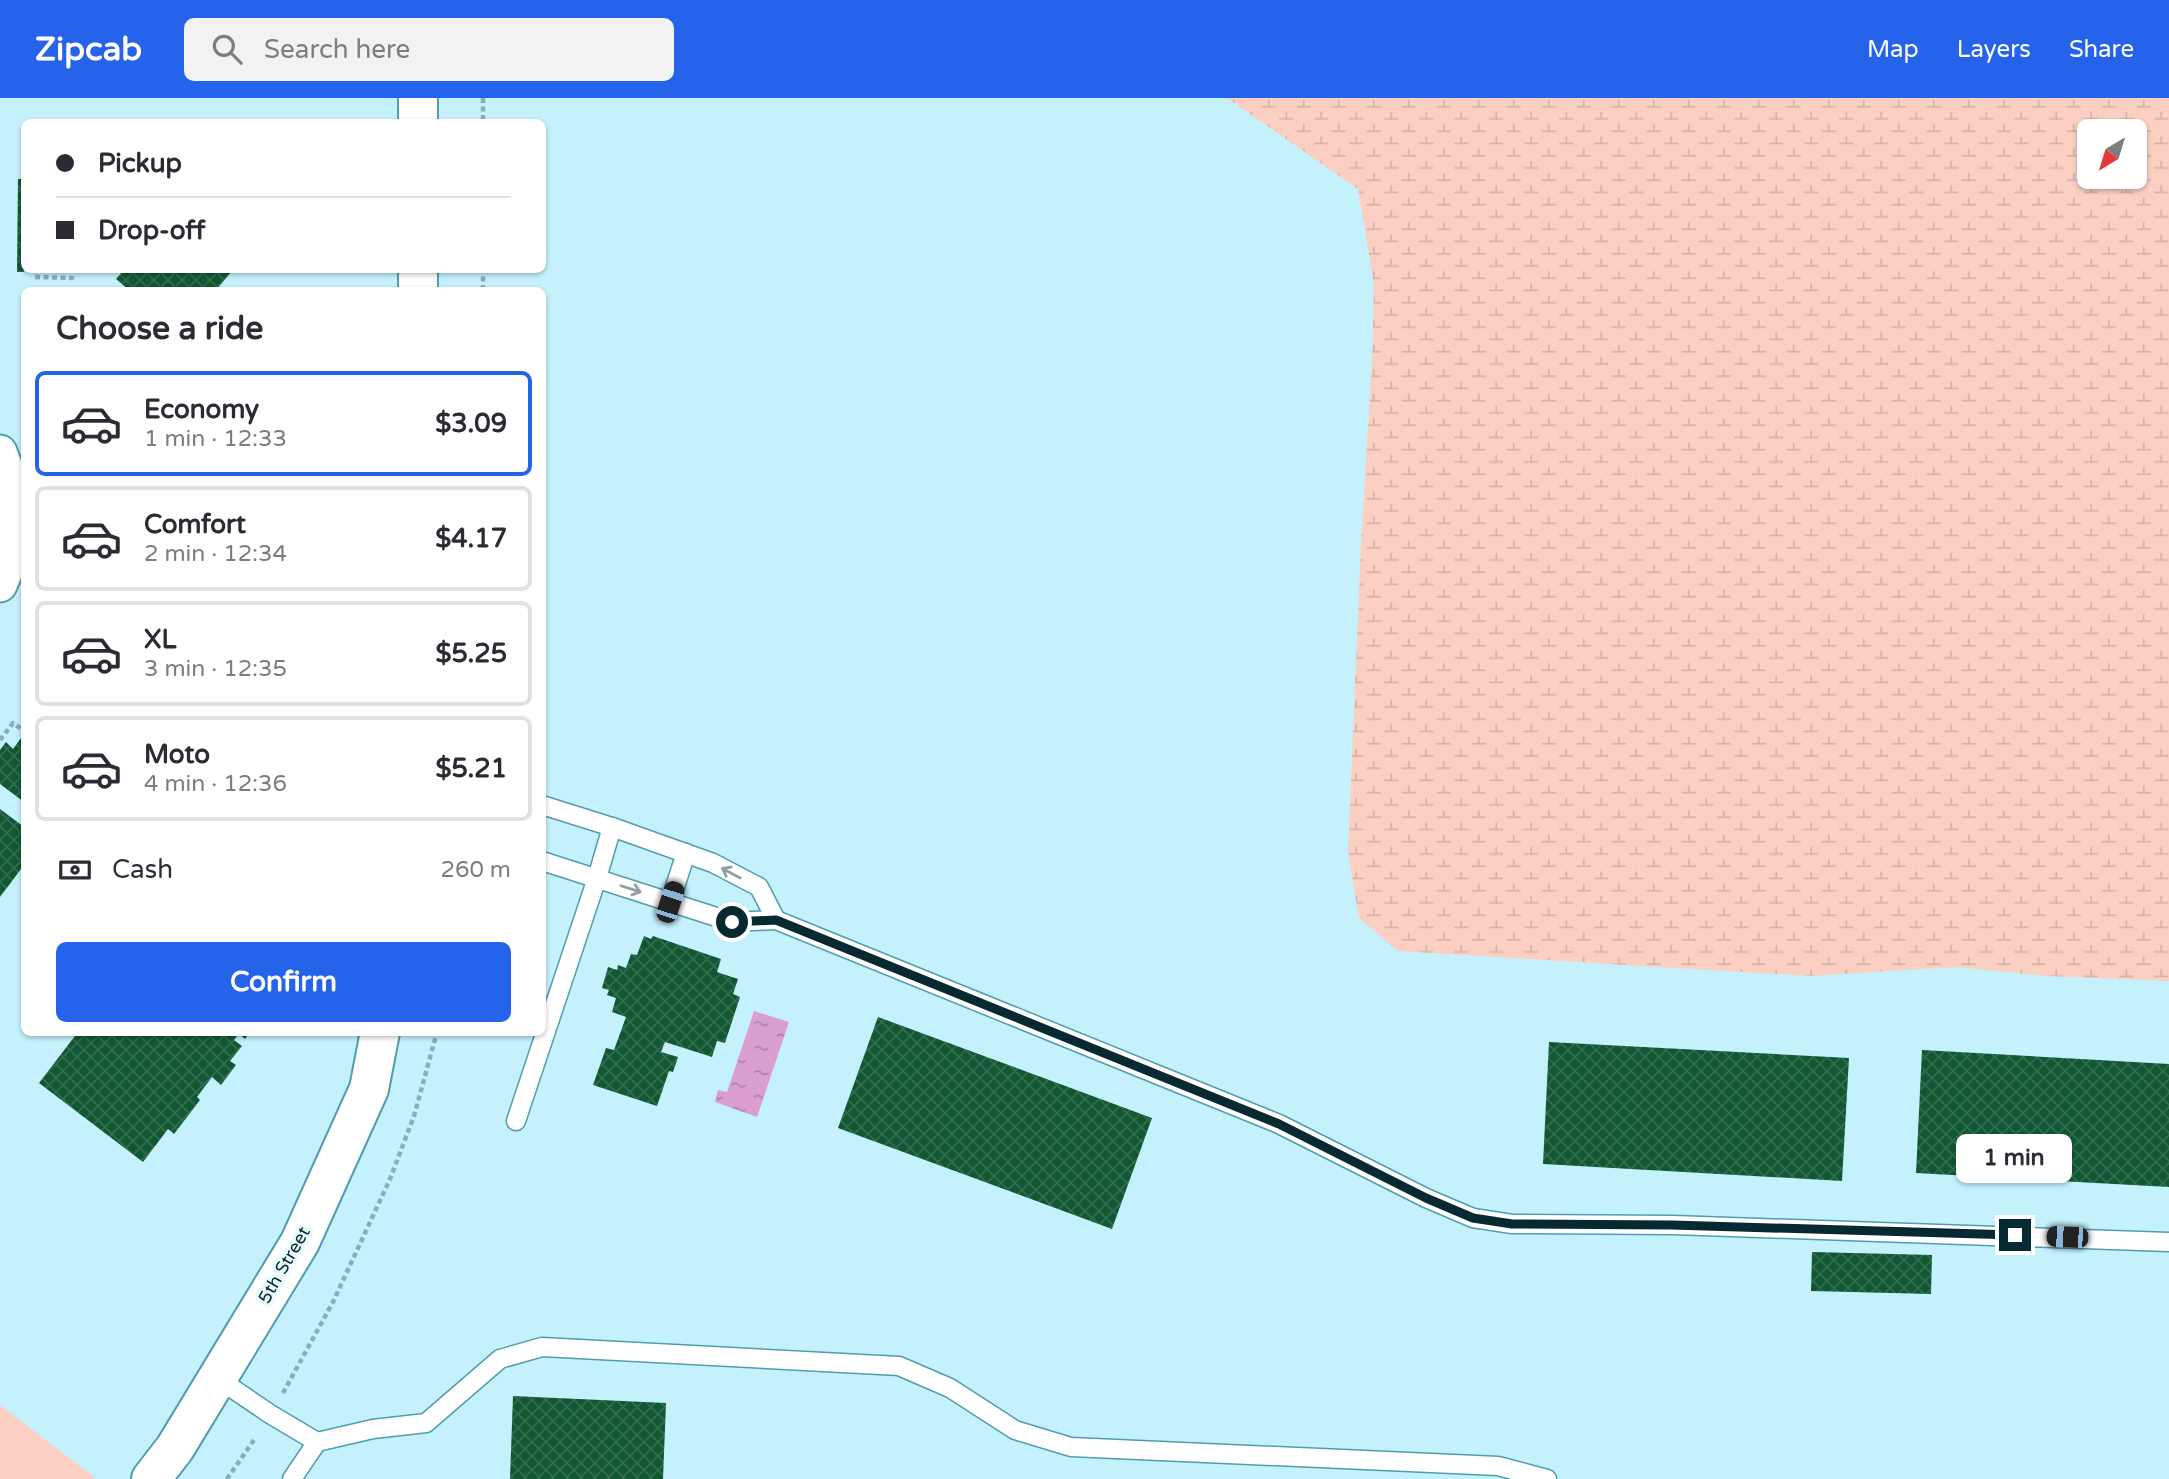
<!DOCTYPE html>
<meta charset="utf-8">
<style>
body{margin:0;font-family:"Varela Round",sans-serif;background:#f2f2f3;color:#2b2b33;height:100vh;display:flex;flex-direction:column;font-size:26px;white-space:nowrap}
*{box-sizing:border-box;margin:0}
p{font-size:23px;color:#7c7c81}
.icon{flex:none;width:38px;height:38px;fill:none;stroke:currentColor;stroke-width:2;stroke-linecap:round;stroke-linejoin:round}
.map{position:relative;flex:1;overflow:hidden}
.sheet{position:absolute;left:21px;top:189px;width:525px;height:749px;display:flex;flex-direction:column;background:#fff;border-radius:10px;box-shadow:0 2px 5px #0004}
.sheet>*{flex:none}
.hud{position:absolute;left:21px;top:21px;width:525px;height:154px;border-radius:10px;box-shadow:0 2px 5px #0004;display:grid;align-content:center;height:154px;padding:0 35px;background:#fff}
.needle{width:46px;rotate:218deg}
.controls{position:absolute;left:2077px;top:21px;display:grid;gap:14px}
.controls a{display:grid;place-items:center;width:70px;height:70px;border-radius:10px;background:#fff;box-shadow:0 2px 5px #0004;font-size:35px}
.end{position:absolute;width:32px;height:32px;margin:-16px;border:9px solid #072931;background:#fff;box-shadow:0 0 0 4px #fff}
.from{border-radius:50%}
.bubble{position:absolute;height:49px;border-radius:10px;background:#fff;box-shadow:0 2px 5px #0004;font-size:23px;font-weight:800;line-height:49px;text-align:center}
.car{position:absolute;width:21px;height:42px;margin:-21px -10px;border-radius:9px;box-shadow:0 0 5px 2px #0007;background:linear-gradient(#222 24%,#8ab4d8 0 40%,#222 0 76%,#8ab4d8 0 86%,#222 0)}
.hud b{display:flex;align-items:center;gap:24px;height:66px;font-size:26px}
.hud b+b{border-top:2px solid #e1e1e2}
.hud i{width:18px;height:18px;background:#2b2b33}
ul{padding:0;list-style:none}
li{display:flex;align-items:center;gap:21px;height:105px;margin:0 14px 10px;padding:0 21px;border:4px solid #e1e1e2;border-radius:10px}
li div{flex:1}
li b{display:block;font-size:26px}
li em{font-style:normal;font-weight:800}
li.current{border-color:#2563eb}
li>.icon{width:63px;height:63px;stroke-width:1.5}
h2{padding:0 35px;font-size:32px;line-height:84px}
.pay{display:flex;align-items:center;gap:18px;height:77px;padding:0 35px;font-size:26px}
.pay p{margin-inline-start:auto}
.cta{display:flex;gap:14px;margin-top:auto;padding:14px 35px}
.cta a{flex:1;height:80px;border-radius:10px;background:#2563eb;color:#fff;font-size:28px;font-weight:800;line-height:80px;text-align:center}
header{display:flex;align-items:center;gap:42px;box-sizing:border-box;height:98px;padding:0 35px;background:#2563eb;color:#fff}
header strong{font-size:33px}
nav{display:flex;gap:38px;margin-inline-start:auto;font-size:24px}
.search{width:490px;height:63px;background:#f2f2f3;display:flex;align-items:center;gap:18px;box-sizing:border-box;padding:0 24px;border-radius:10px;color:#7c7c81;font-size:26px}
.map>svg:first-child{display:block}
.grass{fill:#fccfc3}
.wetland{fill:url(#wetland-marsh);fill-rule:evenodd}
.water{fill:url(#water-ripples)}
.building{fill:url(#building-cross-hatch)}
.lines{fill:none;stroke-linecap:round;stroke-linejoin:round}
.service-casing{stroke:#509daf;stroke-width:21}
.minor-casing{stroke:#509daf;stroke-width:37}
.tertiary-casing{stroke:#509daf;stroke-width:42}
.path{stroke:#86afb9;stroke-width:4.5;stroke-dasharray:5 3.5;stroke-linecap:butt}
.service{stroke:#fff;stroke-width:18}
.minor{stroke:#fff;stroke-width:33}
.tertiary{stroke:#fff;stroke-width:38}
.oneway{stroke:#8f9fa2}
.route{stroke:#072931;stroke-width:9}
.labels{text-anchor:middle;dominant-baseline:central;stroke-width:7;stroke-linejoin:round;paint-order:stroke}
.street-label{font-size:18px;fill:#072931;stroke:#eaf9fc}
</style>
<header>
<strong>Zipcab</strong>
<div class="search"><svg class="icon" aria-label="search" viewBox="0 0 24 24"><circle cx="10" cy="10" r="6"/><path d="M15 15l6 6"/></svg>Search here</div>
<nav><a>Map</a><a>Layers</a><a>Share</a></nav>
</header>
<div class="map">
<svg width="2169" height="1381" viewBox="0 0 2169 1381">
<defs>
<pattern id="wetland-marsh" width="20" height="14" patternUnits="userSpaceOnUse" patternTransform="scale(1.75)"><rect width="20" height="14" fill="#fccfc3"/><path d="M1 5h8M5 5V1M11 12h8M15 12V8" fill="none" stroke="#d6b2a8"/></pattern>
<pattern id="water-ripples" width="26" height="14" patternUnits="userSpaceOnUse" patternTransform="scale(1.75)"><rect width="26" height="14" fill="#da9fcd"/><path d="M2 4q2-2 4 0t4 0M15 11q2-2 4 0t4 0" fill="none" stroke="#af82a7"/></pattern>
<pattern id="building-cross-hatch" width="8" height="8" patternUnits="userSpaceOnUse" patternTransform="scale(1.75)"><rect width="8" height="8" fill="#115732"/><path d="M0 0l8 8M0 8l8-8" fill="none" stroke="#326c4f"/></pattern>
</defs>
<rect width="100%" height="100%" fill="#c5f1fc"/>
<!-- grass -->
<path class="grass" d="M0 1307 94 1379 93 1381H0Z"/>
<!-- wetland -->
<path class="wetland" d="M1227 0H2169V883L2048 878 1956 869 1809 878 1398 853 1359 820 1348 754 1361 446 1372 265 1374 187 1358 91ZM2090 33H2135V79H2090Z"/>
<!-- water -->
<path class="water" d="M754 913 789 924 757 1019 715 1004 718 992 727 994Z"/>
<!-- building -->
<g class="building">
<path d="M18 81H24V174H17Z"/>
<path d="M124 172H233L216 192H129L116 181Z"/>
<path d="M24 636V704L0 686V652L6 644 13 651Z"/>
<path d="M0 711 24 729V767L0 799Z"/>
<path d="M644 838 651 841 653 838 721 861 717 874 738 881 733 896 740 899 725 945 717 943 712 959 665 944 661 954 678 959 673 974 669 973 657 1008 593 987 606 950 614 952 626 919 612 914 616 900 607 897 609 892 602 890 608 869 617 872 618 867 626 870 631 856 637 857Z"/>
<path d="M878 919 1152 1020 1112 1131 838 1030Z"/>
<path d="M78 934H250L245 941 239 936 234 942 242 948 230 963 236 967 221 987 212 979 197 999 200 1002 174 1036 168 1031 143 1064 39 985Z"/>
<path d="M1549 944 1849 960 1842 1083 1543 1066Z"/>
<path d="M1922 952 2169 966V1089L1916 1075Z"/>
<path d="M1812 1154 1932 1157 1931 1196 1811 1193Z"/>
<path d="M513 1298 666 1305 663 1381H510Z"/>
</g>
<g class="lines">
<!-- service casing -->
<g class="service-casing">
<g id="service">
<path d="M542 707 612 729 713 765 759 789 776 822"/>
<path d="M542 763 732 824 776 822 1279 1026 1426 1100 1473 1120 1512 1126 1673 1127 2169 1144"/>
<path d="M670 804 686 755"/>
<path d="M516 1023 597 780 612 729"/>
<path d="M217 1280 270 1316 317 1344 292 1381"/>
<path d="M317 1344 373 1331 426 1325 500 1261 542 1249 899 1268 950 1290 1015 1332 1071 1349 1498 1368 1547 1381"/>
</g>
</g>
<!-- minor casing -->
<g class="minor-casing">
<path id="minor" d="M0 354 16 397 15 451 0 487"/>
</g>
<!-- tertiary casing -->
<g class="tertiary-casing">
<g id="tertiary">
<path d="M418 0V24"/>
<path d="M418 172V192"/>
<path d="M151 1381 175 1350 300 1144 369 991 380 934"/>
</g>
</g>
<!-- path -->
<g class="path">
<path d="M483 0V24"/>
<path d="M35 179 72 180V172"/>
<path d="M483 192V172"/>
<path d="M0 642 13 625 24 633"/>
<path d="M283 1295 333 1204 390 1081 414 1018 437 934"/>
<path d="M227 1381 256 1339"/>
</g>
<!-- service -->
<use href="#service" class="service"/>
<!-- minor -->
<use href="#minor" class="minor"/>
<!-- tertiary -->
<use href="#tertiary" class="tertiary"/>
</g>
<!-- one-way arrows -->
<defs><path id="oneway-shaft" d="M-6 0H5M1.5-3L5.5 0L1.5 3" fill="none" stroke-width="1.6" stroke-linecap="round" stroke-linejoin="round" transform="scale(1.75)"/></defs>
<g class="oneway">
<use href="#oneway-shaft" transform="translate(731 775) rotate(-152)"/>
<use href="#oneway-shaft" transform="translate(631 791) rotate(18)"/>
</g>
<g class="lines">
<!-- route -->
<path class="route" d="M732 824 776 822 1279 1026 1426 1100 1473 1120 1512 1126 1672 1127 2015 1137"/>
</g>
<g class="labels">
<!-- street labels -->
<g class="street-label">
<text transform="translate(284 1167) rotate(-60)">5th Street</text>
</g>
</g>
</svg>
<div class="controls">
<a><svg class="needle" viewBox="-14 -14 28 28"><path d="M0-13l5 13h-10z" fill="#e53935"/><path d="M0 13l5-13h-10z" fill="#7c7c81"/></svg></a>
</div>
<i class="end from" style="left:732px;top:824px"></i>
<i class="end" style="left:2015px;top:1137px"></i>
<div class="bubble" style="left:1956px;top:1036px;width:116px">1 min</div>
<i class="car" style="left:670px;top:804px;rotate:18deg"></i>
<i class="car" style="left:2067px;top:1139px;rotate:272deg"></i>
<div class="hud">
<b><i class="from"></i>Pickup</b>
<b><i></i>Drop-off</b>
</div>
<section class="sheet">
<h2>Choose a ride</h2>
<ul>
<li class="current"><svg class="icon" aria-label="car" viewBox="0 0 24 24"><path d="M5 17H2v-5l4-1 3-4h7l3 4 3 1v5h-3M9 17h6M6 11h13"/><circle cx="7" cy="17" r="2"/><circle cx="17" cy="17" r="2"/></svg><div><b>Economy</b><p>1 min · 12:33</p></div><em>$3.09</em></li>
<li><svg class="icon" aria-label="car" viewBox="0 0 24 24"><path d="M5 17H2v-5l4-1 3-4h7l3 4 3 1v5h-3M9 17h6M6 11h13"/><circle cx="7" cy="17" r="2"/><circle cx="17" cy="17" r="2"/></svg><div><b>Comfort</b><p>2 min · 12:34</p></div><em>$4.17</em></li>
<li><svg class="icon" aria-label="car" viewBox="0 0 24 24"><path d="M5 17H2v-5l4-1 3-4h7l3 4 3 1v5h-3M9 17h6M6 11h13"/><circle cx="7" cy="17" r="2"/><circle cx="17" cy="17" r="2"/></svg><div><b>XL</b><p>3 min · 12:35</p></div><em>$5.25</em></li>
<li><svg class="icon" aria-label="car" viewBox="0 0 24 24"><path d="M5 17H2v-5l4-1 3-4h7l3 4 3 1v5h-3M9 17h6M6 11h13"/><circle cx="7" cy="17" r="2"/><circle cx="17" cy="17" r="2"/></svg><div><b>Moto</b><p>4 min · 12:36</p></div><em>$5.21</em></li>
</ul>
<div class="pay"><svg class="icon" aria-label="cash" viewBox="0 0 24 24"><path d="M3 7h18v10H3z"/><circle cx="12" cy="12" r="2"/></svg>Cash<p>260 m</p></div>
<div class="cta"><a>Confirm</a></div>
</section>
</div>
